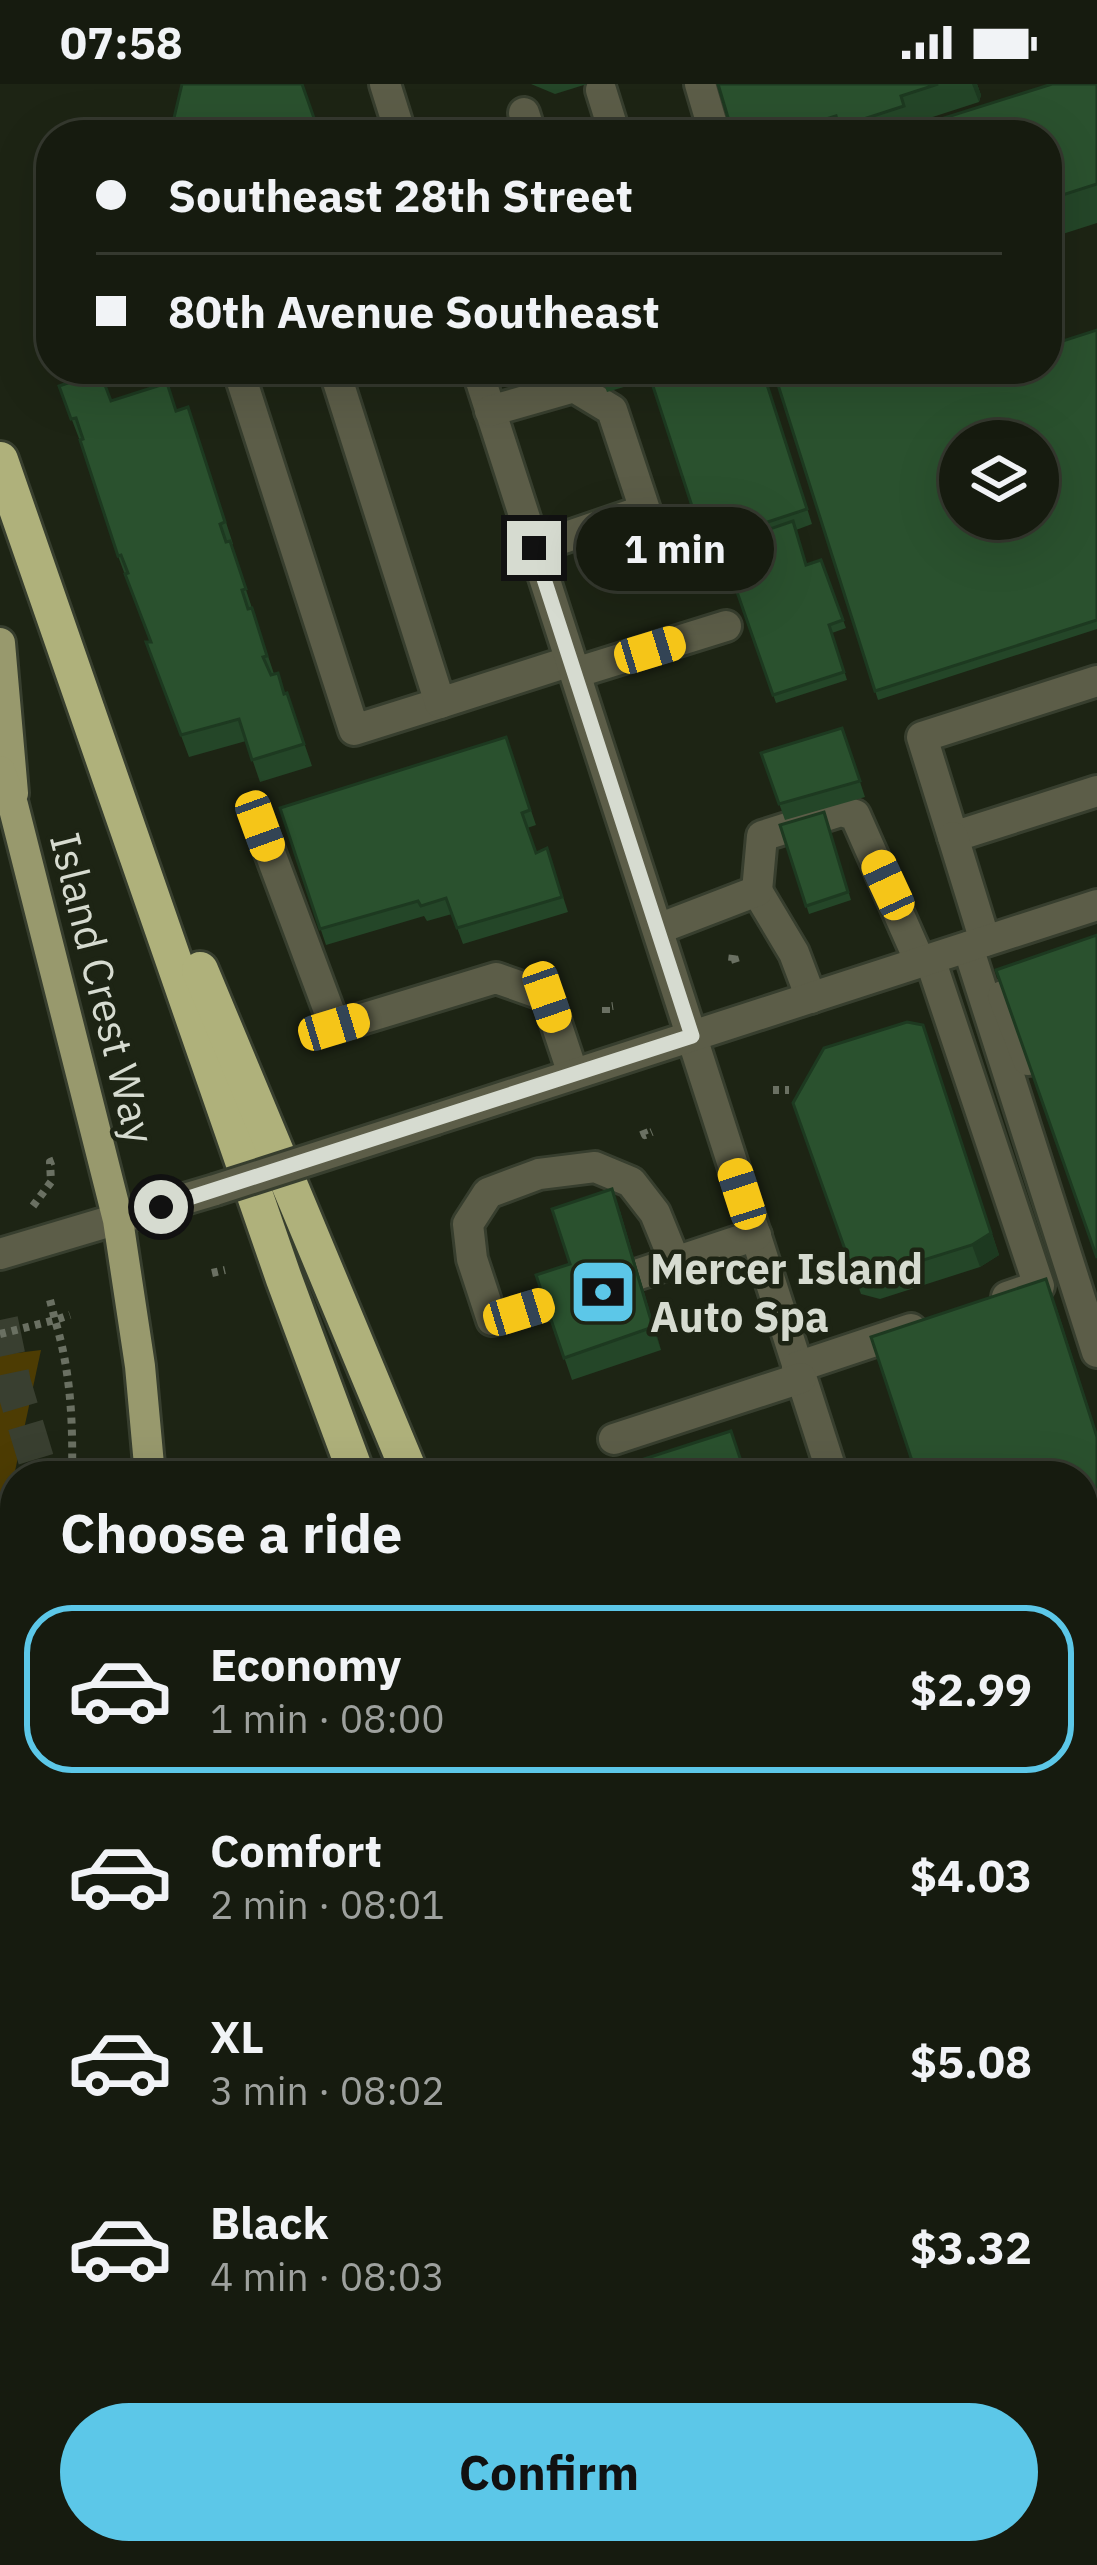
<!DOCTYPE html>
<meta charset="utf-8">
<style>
body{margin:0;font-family:"IBM Plex Sans",sans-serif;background:#1f2418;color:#f1f3f6;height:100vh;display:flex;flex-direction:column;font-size:45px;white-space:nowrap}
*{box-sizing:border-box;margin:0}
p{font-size:39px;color:#9ea19e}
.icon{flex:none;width:66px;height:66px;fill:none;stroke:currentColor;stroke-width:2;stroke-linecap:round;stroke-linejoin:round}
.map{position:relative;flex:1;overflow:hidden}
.sheet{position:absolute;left:0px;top:1377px;width:1098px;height:1104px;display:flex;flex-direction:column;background:#161b0f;border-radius:48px 48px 0 0;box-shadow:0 12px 48px #0002,0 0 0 3px #35392f}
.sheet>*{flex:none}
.banner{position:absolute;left:36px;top:36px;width:1026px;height:264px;border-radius:48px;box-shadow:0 12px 48px #0002,0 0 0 3px #35392f;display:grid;align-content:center;height:264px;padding:0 60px;background:#161b0f}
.controls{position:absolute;left:939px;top:336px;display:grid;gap:24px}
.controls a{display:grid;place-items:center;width:120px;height:120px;border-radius:50%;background:#161b0f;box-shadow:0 12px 48px #0002,0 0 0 3px #35392f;font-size:60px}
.end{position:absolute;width:54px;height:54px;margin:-27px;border:15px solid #d6dbd0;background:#111;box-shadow:0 0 0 6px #111}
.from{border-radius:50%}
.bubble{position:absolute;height:84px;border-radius:42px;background:#161b0f;box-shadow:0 12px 48px #0002,0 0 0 3px #35392f;font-size:39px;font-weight:700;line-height:84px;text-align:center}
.car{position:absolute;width:36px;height:72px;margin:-36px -18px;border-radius:15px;box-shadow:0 0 9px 3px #0007;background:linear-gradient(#f5c518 24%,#345 0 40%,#f5c518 0 76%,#345 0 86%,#f5c518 0)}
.banner b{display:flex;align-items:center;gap:42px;height:114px;font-size:45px}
.banner b+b{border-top:3px solid #35392f}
.banner i{width:30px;height:30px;background:#f1f3f6}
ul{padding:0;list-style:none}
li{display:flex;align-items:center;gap:36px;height:168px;margin:0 24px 18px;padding:0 36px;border:6px solid transparent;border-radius:48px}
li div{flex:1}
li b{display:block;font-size:45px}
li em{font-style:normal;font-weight:700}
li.current{border-color:#5cc7e8}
li>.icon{width:108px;height:108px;stroke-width:1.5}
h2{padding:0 60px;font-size:54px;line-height:144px}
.button{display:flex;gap:24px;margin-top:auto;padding:24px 60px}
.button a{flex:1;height:138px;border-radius:72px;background:#5cc7e8;color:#111;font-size:48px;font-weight:700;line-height:138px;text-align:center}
.status{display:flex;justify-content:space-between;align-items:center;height:84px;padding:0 60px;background:#161b0f;direction:ltr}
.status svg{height:33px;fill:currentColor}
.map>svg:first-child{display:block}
.green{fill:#4d3c03}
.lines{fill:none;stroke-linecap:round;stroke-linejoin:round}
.highway-tunnel{stroke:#393f30;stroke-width:36;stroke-dasharray:36 18;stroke-linecap:butt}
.minor-casing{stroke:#373e2e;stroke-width:36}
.major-casing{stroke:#373e2e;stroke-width:36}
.highway-casing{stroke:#373e2e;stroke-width:42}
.path{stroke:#6a7062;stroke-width:8;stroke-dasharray:6 6;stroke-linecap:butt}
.minor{stroke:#5c5d48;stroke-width:30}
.major{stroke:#98996d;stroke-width:30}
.highway{stroke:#afb17b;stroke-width:36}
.minor-bridge-casing{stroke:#373e2e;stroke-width:36;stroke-linecap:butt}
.minor-bridge{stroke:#5c5d48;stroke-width:30}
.wall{fill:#244628}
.shaded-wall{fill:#1d3920}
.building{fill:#2a512e;stroke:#1d3920;stroke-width:3;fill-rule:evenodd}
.route{stroke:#d6dbd0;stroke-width:15}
.labels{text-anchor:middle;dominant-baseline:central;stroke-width:9;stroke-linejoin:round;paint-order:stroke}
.street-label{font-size:42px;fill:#d6dbd0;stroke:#1d2414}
.poi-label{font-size:42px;font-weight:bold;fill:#d6dbd0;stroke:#1d2414;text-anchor:start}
</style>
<div class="status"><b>07:58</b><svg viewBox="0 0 49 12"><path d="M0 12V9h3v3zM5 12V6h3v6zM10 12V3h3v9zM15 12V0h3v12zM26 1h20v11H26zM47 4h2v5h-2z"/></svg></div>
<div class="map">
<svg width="1097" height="2481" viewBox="0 0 1097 2481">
<rect width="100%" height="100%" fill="#1d2414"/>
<!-- green -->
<g class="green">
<path d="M41 1266 0 1457V1271Z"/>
<path d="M1083 1791 1097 1792V2060L1083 2016Z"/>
</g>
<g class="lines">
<!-- highway-tunnel -->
<g class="highway-tunnel">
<path d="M0 1236 13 1299 41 1392"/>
<path d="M0 1951 15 1956"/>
<path d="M0 2075 15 2079"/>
<path d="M1083 2088 1097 2091"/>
<path d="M1083 2200 1097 2203"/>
<path d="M1083 2298 1097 2302"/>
<path d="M0 2348 15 2353"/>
<path d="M983 2466 1019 2481"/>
</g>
<!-- minor casing -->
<g class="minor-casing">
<g id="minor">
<path d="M385 0 401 51"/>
<path d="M700 0 715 51"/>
<path d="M601 6 615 51"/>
<path d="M524 29 531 51"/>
<path d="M238 285 354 646 440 619"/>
<path d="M334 285 440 619 571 577"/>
<path d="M477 285 833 1392"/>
<path d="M490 327 574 303 612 326 645 426 534 464"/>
<path d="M575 589 726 542"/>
<path d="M1097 597 922 653 953 753 1097 707"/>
<path d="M260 742 335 943 496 894 547 912 573 990"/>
<path d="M953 753 985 857"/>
<path d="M757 807 794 869 811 914"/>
<path d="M658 845 757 807 762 752 841 727 855 731 920 878"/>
<path d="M968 863 1097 1268"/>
<path d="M930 875 1039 1202 1007 1213"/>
<path d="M1003 912 1028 976"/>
<path d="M436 1035 1097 821"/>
<path d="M0 1170 215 1106"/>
<path d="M675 1178 756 1151"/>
<path d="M546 1220 492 1236 472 1175 468 1140 488 1109 539 1090 595 1083 631 1098 655 1129 675 1178 639 1190"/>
<path d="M797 1283 911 1245"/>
<path d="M614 1355 801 1294"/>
<path d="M1083 2110 1097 2125"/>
<path d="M1083 2243 1097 2265"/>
<path d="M0 2448 15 2453"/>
<path d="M53 2466 97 2481"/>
</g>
</g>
<!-- major casing -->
<g class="major-casing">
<g id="major">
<path d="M0 559 13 709"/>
<path d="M0 687 13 721 118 1136 140 1282 150 1392"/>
<path d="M1083 1746 1097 1741"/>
<path d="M0 2264 15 2233"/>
</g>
</g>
<!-- highway casing -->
<g class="highway-casing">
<g id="highway">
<path d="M0 376 284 1195 357 1392"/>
<path d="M200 886 411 1392"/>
<path d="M0 1801 15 1797"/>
<path d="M0 1826 15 1831"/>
<path d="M1083 2321 1097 2325"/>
<path d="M370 2466 424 2481"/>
<path d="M776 2466 834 2481"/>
</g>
</g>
<!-- path -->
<g class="path">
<path d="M732 877 733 869 736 879"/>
<path d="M606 929V923L613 922"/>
<path d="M773 1006H789"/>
<path d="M643 1046 645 1051 652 1048"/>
<path d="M33 1122 51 1098 50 1078 58 1075"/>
<path d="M212 1189 225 1186"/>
<path d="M50 1216 55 1236 70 1231"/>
<path d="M0 1250 55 1236C71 1288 73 1338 72 1392"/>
<path d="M0 1728 15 1734"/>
<path d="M1083 1848 1097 1826"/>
<path d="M1083 1936 1097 1957"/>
</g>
<!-- minor -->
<use href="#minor" class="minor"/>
<!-- major -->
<use href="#major" class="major"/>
<!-- highway -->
<use href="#highway" class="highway"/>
<!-- minor-bridge casing -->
<g class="minor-bridge-casing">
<path id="minor-bridge" d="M215 1106 436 1035"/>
</g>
<!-- minor-bridge -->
<use href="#minor-bridge" class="minor-bridge"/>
</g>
<!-- wall -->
<g class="wall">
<path d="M531 0H587L555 10Z"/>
<path d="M718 0H977L981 11 979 18 911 40 912 44 1097 0V139L1047 155V51H733Z"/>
<path d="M1097 246V545L878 616 773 285 964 288Z"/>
<path d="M598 285H763L812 440 796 446 807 481 821 476 846 544 832 549 847 596 776 619 724 470 710 474 651 295 607 308Z"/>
<path d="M59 302 111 317 177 326 196 345 233 460 231 461 274 590 285 609H287L312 682 260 698 246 657 189 673 146 558H150L118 472 80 357Z"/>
<path d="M842 644 865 713 785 736 761 669Z"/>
<path d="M506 653 536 741 527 744 536 769 547 764 568 828 463 860 452 830 427 837 424 832 326 861 280 724Z"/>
<path d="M824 728 851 816 809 830 780 741Z"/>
<path d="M931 963 999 1171 980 1183 880 1215 861 1210 793 1019Z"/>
<path d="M620 1127 661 1266 572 1296 536 1191 570 1180Z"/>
<path d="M1056 1222 1097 1350V1644L1083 1648V1392Z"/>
</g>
<!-- shaded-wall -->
<g class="shaded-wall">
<path d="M972 0H977L981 11 979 18Z"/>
<path d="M931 963 999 1171 980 1183 972 1161Z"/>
<path d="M612 1105 620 1127 661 1266 653 1243Z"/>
</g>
<!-- building -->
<g class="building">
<path d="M182 0H302L320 51H170Z"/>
<path d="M718 0H938L901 12 904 22 839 43 836 32 823 36 827 46 807 51H739L732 47Z"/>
<path d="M1052 0H1097V100L1047 116V51H890Z"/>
<path d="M1097 246V536L875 607 773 285H963L964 288 974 285H1047V262ZM960 357H1038V435H960Z"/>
<path d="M598 285H654L604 300Z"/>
<path d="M666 285H762L807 425 704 459 649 290Z"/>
<path d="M100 288 111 317 167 299 176 327 188 323 225 438 220 440 226 458 230 457 246 505 242 506 248 525 252 524 267 572 263 573 271 591 278 589 284 610 287 609 304 660 252 676 239 635 181 651 146 558H151L125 490 128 489 121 471 118 472 80 356 83 355 76 334 71 335 59 302Z"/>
<path d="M793 437 806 481 821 476 843 536 829 541 844 588 773 611 721 462Z"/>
<path d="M842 644 860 697 779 720 761 669Z"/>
<path d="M506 653 530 726 522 729 536 769 547 764 562 813 457 844 446 814 421 822 418 817 320 845 280 724Z"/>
<path d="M824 728 848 808 806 822 780 741Z"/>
<path d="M1097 851V1174L996 886Z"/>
<path d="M907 938 923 941 991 1149 972 1161 872 1192 853 1188 793 1019 824 964Z"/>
<path d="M612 1105 653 1243 564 1274 536 1191 570 1180 552 1125Z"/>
<path d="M1046 1195 1097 1353V1613L1083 1617V1392H917L871 1253Z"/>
<path d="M731 1347 746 1392H625L619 1383Z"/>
</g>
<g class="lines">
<!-- route -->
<path class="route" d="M161 1123 692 952 534 464"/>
</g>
<!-- icons -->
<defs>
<g id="bank-square" transform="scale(3.45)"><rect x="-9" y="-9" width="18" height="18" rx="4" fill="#5cc7e8" stroke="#1d2414"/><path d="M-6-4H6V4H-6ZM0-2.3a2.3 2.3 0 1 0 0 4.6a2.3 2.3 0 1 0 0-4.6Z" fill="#111"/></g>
</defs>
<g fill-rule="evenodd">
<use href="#bank-square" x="603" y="1208"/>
</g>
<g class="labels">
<!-- street labels -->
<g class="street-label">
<text transform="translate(103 904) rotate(76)">Island Crest Way</text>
</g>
<!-- poi labels -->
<g class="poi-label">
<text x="650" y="1184">Mercer Island<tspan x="650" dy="48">Auto Spa</tspan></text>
</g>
</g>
</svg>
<div class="controls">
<a><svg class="icon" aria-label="layers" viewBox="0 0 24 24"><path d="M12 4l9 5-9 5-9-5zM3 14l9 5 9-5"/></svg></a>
</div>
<i class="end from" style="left:161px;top:1123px"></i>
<i class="end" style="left:534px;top:464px"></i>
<div class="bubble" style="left:576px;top:423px;width:198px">1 min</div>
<i class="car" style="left:650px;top:566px;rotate:73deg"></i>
<i class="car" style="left:260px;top:742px;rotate:160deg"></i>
<i class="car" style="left:888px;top:801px;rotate:335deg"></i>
<i class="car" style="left:547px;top:913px;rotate:161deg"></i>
<i class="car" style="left:334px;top:943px;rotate:73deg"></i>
<i class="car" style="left:742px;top:1110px;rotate:342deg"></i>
<i class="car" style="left:519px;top:1228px;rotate:73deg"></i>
<div class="banner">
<b><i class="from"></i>Southeast 28th Street</b>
<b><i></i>80th Avenue Southeast</b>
</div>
<section class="sheet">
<h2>Choose a ride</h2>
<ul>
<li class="current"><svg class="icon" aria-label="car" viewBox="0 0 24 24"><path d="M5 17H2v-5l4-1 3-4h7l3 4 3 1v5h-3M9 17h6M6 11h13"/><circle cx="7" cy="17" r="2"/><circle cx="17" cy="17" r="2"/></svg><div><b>Economy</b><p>1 min · 08:00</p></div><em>$2.99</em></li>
<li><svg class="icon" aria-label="car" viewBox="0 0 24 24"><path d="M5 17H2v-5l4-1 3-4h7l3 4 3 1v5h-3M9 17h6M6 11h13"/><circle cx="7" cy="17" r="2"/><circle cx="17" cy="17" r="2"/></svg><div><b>Comfort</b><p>2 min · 08:01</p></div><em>$4.03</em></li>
<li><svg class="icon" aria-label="car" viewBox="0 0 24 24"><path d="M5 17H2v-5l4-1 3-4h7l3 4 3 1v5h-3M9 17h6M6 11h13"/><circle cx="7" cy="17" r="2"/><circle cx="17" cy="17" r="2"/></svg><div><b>XL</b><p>3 min · 08:02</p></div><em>$5.08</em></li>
<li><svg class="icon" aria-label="car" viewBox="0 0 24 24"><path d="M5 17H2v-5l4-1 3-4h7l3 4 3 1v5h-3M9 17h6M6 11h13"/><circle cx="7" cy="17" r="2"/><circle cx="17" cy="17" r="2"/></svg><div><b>Black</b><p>4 min · 08:03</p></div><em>$3.32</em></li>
</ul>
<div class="button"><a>Confirm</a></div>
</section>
</div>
